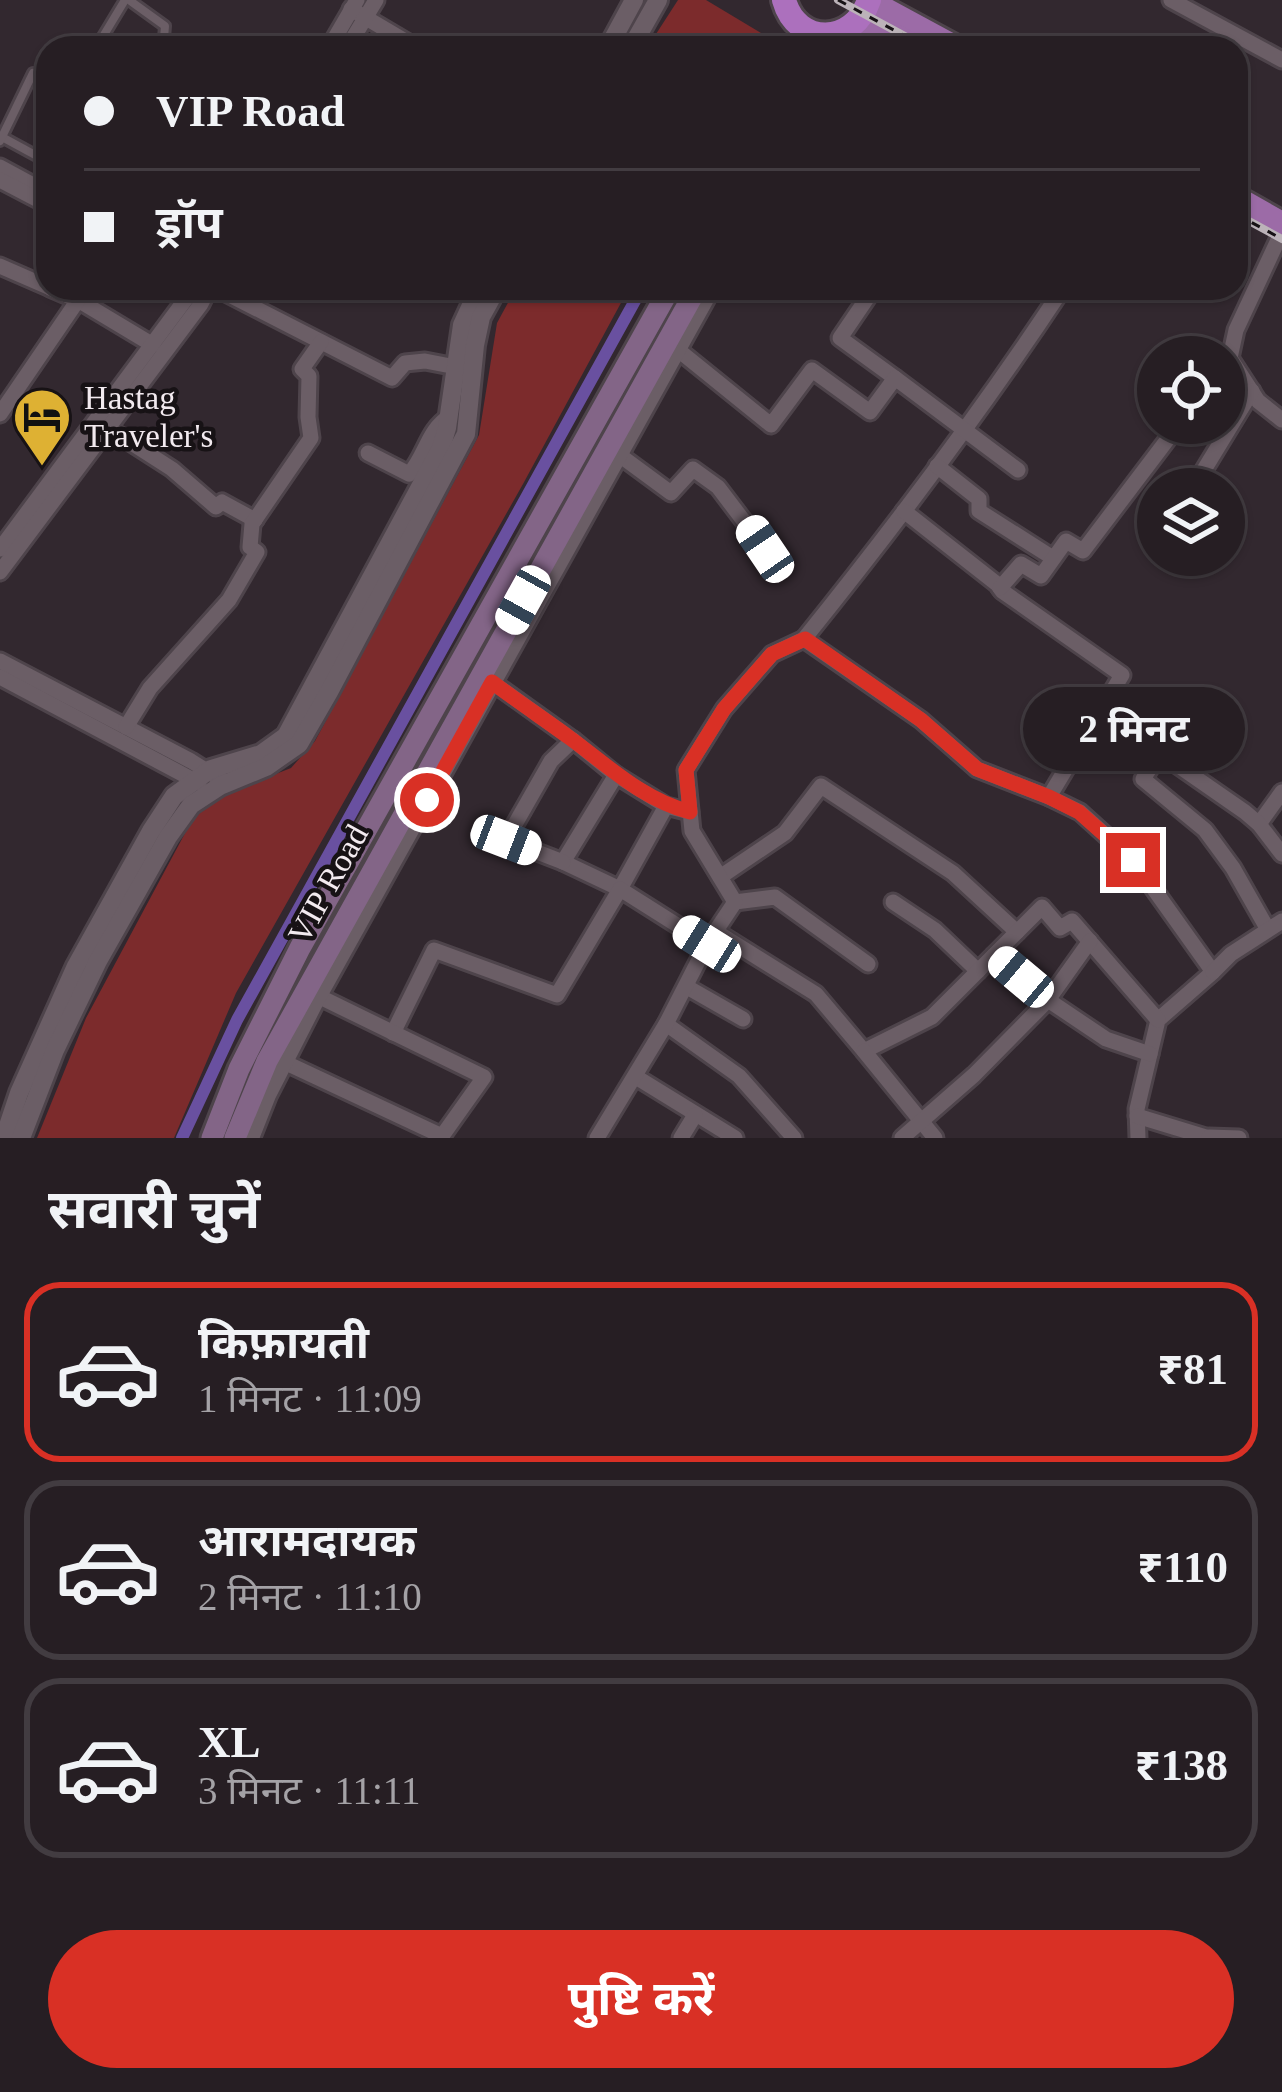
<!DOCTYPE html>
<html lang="hi">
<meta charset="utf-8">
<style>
body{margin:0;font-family:"Times New Roman","Noto Sans Devanagari",serif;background:#2e272b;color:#f1f3f6;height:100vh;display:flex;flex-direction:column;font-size:45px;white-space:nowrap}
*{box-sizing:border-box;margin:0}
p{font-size:39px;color:#a4a2a6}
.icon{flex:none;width:66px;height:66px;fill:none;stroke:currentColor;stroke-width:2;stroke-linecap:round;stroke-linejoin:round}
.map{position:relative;height:1138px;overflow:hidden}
.panel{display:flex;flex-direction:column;background:#261e23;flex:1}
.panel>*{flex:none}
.banner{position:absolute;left:36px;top:36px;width:1212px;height:264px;border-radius:36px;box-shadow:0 3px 9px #0004,0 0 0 3px #423c41;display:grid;align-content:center;height:264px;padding:0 48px;background:#261e23}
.tools{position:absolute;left:1137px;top:336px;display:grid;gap:24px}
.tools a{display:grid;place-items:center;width:108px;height:108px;border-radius:50%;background:#261e23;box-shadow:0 3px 9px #0004,0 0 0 3px #423c41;font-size:60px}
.end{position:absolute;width:54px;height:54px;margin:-27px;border:15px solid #d93025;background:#fff;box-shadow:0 0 0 6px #fff}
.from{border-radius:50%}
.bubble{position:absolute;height:84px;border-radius:42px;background:#261e23;box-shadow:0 3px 9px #0004,0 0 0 3px #423c41;font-size:39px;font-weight:700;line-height:84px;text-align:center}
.car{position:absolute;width:36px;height:72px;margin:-36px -18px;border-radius:15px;box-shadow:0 0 9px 3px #0007;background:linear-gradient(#fff 24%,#345 0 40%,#fff 0 76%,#345 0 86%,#fff 0)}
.banner b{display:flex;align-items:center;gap:42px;height:114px;font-size:45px}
.banner b+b{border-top:3px solid #423c41}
.banner i{width:30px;height:30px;background:#f1f3f6}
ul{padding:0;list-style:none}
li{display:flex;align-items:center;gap:36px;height:180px;margin:0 24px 18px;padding:0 24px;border:6px solid #423c41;border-radius:36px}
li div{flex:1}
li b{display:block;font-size:45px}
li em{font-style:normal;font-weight:700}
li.current{border-color:#d93025}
li>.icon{width:108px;height:108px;stroke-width:1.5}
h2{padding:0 48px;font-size:54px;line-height:144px}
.button{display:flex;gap:24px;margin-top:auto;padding:24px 48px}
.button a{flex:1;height:138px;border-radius:72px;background:#d93025;color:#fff;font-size:48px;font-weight:700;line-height:138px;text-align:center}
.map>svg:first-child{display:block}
.green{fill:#7c2b2c}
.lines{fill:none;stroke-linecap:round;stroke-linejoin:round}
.canal{stroke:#6950a0;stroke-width:12}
.service-casing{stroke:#4e444b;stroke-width:14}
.minor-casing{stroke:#4e444b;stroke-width:21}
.tertiary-casing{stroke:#4e444b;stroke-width:24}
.secondary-casing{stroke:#4e444b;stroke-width:27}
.primary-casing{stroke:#4e444b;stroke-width:30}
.trunk-casing{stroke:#4e444b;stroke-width:30}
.service{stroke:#6b5e66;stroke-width:8}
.minor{stroke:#6b5e66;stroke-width:15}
.tertiary{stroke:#6b5e66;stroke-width:18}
.secondary{stroke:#836587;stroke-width:21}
.primary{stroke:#9c6ba7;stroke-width:24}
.trunk{stroke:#ac70bd;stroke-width:24}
.rail-casing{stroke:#bcb3b9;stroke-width:8}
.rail{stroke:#171215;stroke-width:3;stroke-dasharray:9;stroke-linecap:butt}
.route{stroke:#d93025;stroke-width:15}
.labels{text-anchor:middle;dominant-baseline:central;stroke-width:9;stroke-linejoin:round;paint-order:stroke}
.poi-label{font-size:33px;fill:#f2eaef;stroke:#171215;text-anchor:start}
.street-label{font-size:33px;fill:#f2eaef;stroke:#171215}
</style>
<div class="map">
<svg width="1282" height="1138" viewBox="0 0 1282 1138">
<rect width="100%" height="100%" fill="#32282f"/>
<!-- green -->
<g class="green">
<path d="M678 0H706L761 33 759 48H647Z"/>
<path d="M516 288H629L523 484 236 993 174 1138H37L86 1018 191 822 214 798 291 768 315 741 479 435 497 323Z"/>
</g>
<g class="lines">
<!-- canal -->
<path class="canal" d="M182 1138 237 1020 642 288"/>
<!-- service casing -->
<g class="service-casing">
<g id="service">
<path d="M129 0 165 26 164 38 180 48"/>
<path d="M96 48 125 0"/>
<path d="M2 137 48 162"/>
<path d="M0 141 33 73 48 80"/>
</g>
</g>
<!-- minor casing -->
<g class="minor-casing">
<g id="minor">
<path d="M1171 0 1282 60"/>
<path d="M351 9 417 48"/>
<path d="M329 48 357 0"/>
<path d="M347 48 376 0"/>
<path d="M0 167 48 193"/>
<path d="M0 180 48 205"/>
<path d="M1279 238 1236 330 1230 358 1258 401 1282 420"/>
<path d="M0 266 48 287"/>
<path d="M50 288 78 300 153 345"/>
<path d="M216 288 392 378 405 363 425 361 456 367"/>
<path d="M874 288 840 338 895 378"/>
<path d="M1063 288C983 409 895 526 804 639L921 720 977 769 1049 797 1080 812 1133 860 1213 972 1158 1020 1137 1109 1138 1138"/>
<path d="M677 349 771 425 812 370 870 412 895 378 1018 470"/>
<path d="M0 414 78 300"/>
<path d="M108 428 172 469 216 507 222 502 255 520"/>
<path d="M368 453 409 474C425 457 428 429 449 417"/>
<path d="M618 454 671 493 693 469 718 487 765 549"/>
<path d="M937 466 979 499V511L1053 558"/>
<path d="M1196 483 1252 391"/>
<path d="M904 511 997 584 1002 591 1122 675 1049 797"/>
<path d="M0 549 194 288"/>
<path d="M0 572 201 304 209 288"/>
<path d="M1000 588 1021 564 1041 576 1066 541 1083 551 1180 423"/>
<path d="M0 661 191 761 226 783"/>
<path d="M0 677 199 783"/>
<path d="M492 682 573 740 616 775"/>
<path d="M126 727 150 688 229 600 257 552 250 547 252 524 311 438 308 417 309 376 302 369 321 342"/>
<path d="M666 806 616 775 563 862 620 889 666 806 690 812"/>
<path d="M1259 824 1282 792"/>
<path d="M563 862 506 840 551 761 573 740"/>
<path d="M720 877 785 833 821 786 953 873 1017 932"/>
<path d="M735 902 775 897 868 964"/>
<path d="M893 902 935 930 978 971"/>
<path d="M1267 928 1233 868 1205 830 1143 779 1160 753 1245 812 1259 824 1282 854"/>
<path d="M715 931 816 994 864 1051 932 1017 1042 907 1060 928 1072 921 1158 1020"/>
<path d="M994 955 1048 1000 1090 941"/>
<path d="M1213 972 1231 954 1282 921"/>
<path d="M687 987 743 1019"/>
<path d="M666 1024 739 1076 794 1138"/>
<path d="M393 1033 434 950 557 995 620 889 707 944"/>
<path d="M864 1051 935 1138"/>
<path d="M284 1062 442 1136 484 1077 318 996"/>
<path d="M636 1077 735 1138"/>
<path d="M1137 1116 1209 1138"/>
<path d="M1209 1137 1239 1138"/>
<path d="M597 1138 666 1024 707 944 735 902 692 831 686 770 724 709 772 654 804 639"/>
<path d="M681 1138 695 1115"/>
<path d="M902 1138 974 1075 1048 1000 1106 1039 1150 1054"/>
</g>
</g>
<!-- tertiary casing -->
<g class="tertiary-casing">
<g id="tertiary">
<path d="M608 48 634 0"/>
<path d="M631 48 658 0"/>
<path d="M4 1138 19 1093 76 966 151 831 174 796 211 769 261 754 286 736 441 448 447 428 462 325 479 288"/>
<path d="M21 1138 55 1050 98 961 168 837 191 805 220 786 266 767 299 744 329 692 466 434 475 345 481 317 497 288"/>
<path d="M250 1138 267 1095 315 1001 711 288"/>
</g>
</g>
<!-- secondary casing -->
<g class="secondary-casing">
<g id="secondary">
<path d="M212 1138 239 1069 300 948 670 288"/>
<path d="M235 1138 267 1061 697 288"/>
</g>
</g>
<!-- primary casing -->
<g class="primary-casing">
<g id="primary">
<path d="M869 1 956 48"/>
<path d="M856 22 887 32 918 48"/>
<path d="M1236 198 1282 224"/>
</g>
</g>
<!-- trunk casing -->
<g class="trunk-casing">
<path id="trunk" d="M784 0C797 47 854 45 869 0"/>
</g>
<!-- service -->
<use href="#service" class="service"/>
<!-- minor -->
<use href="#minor" class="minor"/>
<!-- tertiary -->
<use href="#tertiary" class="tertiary"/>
<!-- secondary -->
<use href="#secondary" class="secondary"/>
<!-- primary -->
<use href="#primary" class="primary"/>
<!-- trunk -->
<use href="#trunk" class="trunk"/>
<!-- rail casing -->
<g class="rail-casing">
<g id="rail">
<path d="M838 0 927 48"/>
<path d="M1236 214 1282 239"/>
</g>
</g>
<!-- rail -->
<use href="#rail" class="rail"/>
</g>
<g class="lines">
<!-- route -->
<path class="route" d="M427 800 492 682C517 701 544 719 570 738 608 766 643 800 690 812L686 770 724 709 772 654 805 639 921 720 977 769 1049 797 1079 812 1133 860"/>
</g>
<!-- icons -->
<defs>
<g id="hotel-pin" transform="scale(3)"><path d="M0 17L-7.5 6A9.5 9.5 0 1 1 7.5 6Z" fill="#deb133" stroke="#171215"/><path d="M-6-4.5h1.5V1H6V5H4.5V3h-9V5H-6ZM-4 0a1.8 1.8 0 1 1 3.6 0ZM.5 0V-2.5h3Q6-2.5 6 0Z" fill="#111"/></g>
</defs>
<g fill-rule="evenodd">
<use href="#hotel-pin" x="42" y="417"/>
</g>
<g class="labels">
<!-- poi labels -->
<g class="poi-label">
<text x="84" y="398">Hastag<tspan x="84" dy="38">Traveler's</tspan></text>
</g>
<!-- street labels -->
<g class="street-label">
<text transform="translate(328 884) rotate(-61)">VIP Road</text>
</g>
</g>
</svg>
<div class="tools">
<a><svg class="icon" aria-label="locate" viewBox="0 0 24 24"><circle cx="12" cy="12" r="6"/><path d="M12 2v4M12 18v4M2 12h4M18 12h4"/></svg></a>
<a><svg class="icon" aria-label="layers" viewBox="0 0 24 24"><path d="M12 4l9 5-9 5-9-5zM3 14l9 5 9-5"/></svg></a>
</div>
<i class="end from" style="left:427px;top:800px"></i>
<i class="end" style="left:1133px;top:860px"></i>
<div class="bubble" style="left:1023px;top:687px;width:222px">2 मिनट</div>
<i class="car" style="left:765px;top:549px;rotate:326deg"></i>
<i class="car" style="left:523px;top:600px;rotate:209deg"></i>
<i class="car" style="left:506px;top:840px;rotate:111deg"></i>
<i class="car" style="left:707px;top:944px;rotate:302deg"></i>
<i class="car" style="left:1021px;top:977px;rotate:310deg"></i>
<div class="banner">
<b><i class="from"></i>VIP Road</b>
<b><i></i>ड्रॉप</b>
</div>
</div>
<section class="panel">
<h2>सवारी चुनें</h2>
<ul>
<li class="current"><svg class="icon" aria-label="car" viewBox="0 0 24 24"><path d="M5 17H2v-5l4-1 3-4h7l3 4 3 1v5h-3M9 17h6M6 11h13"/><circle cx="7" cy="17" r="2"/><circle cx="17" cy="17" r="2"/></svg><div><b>किफ़ायती</b><p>1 मिनट · 11:09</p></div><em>₹81</em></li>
<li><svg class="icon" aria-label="car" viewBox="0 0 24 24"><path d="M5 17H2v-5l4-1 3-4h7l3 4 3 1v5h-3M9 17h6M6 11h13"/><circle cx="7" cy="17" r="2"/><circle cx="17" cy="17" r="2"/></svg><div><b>आरामदायक</b><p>2 मिनट · 11:10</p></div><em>₹110</em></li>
<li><svg class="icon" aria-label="car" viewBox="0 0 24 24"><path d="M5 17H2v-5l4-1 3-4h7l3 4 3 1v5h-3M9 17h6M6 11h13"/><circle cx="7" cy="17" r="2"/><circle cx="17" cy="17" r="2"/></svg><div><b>XL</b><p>3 मिनट · 11:11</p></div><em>₹138</em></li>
</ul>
<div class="button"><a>पुष्टि करें</a></div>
</section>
